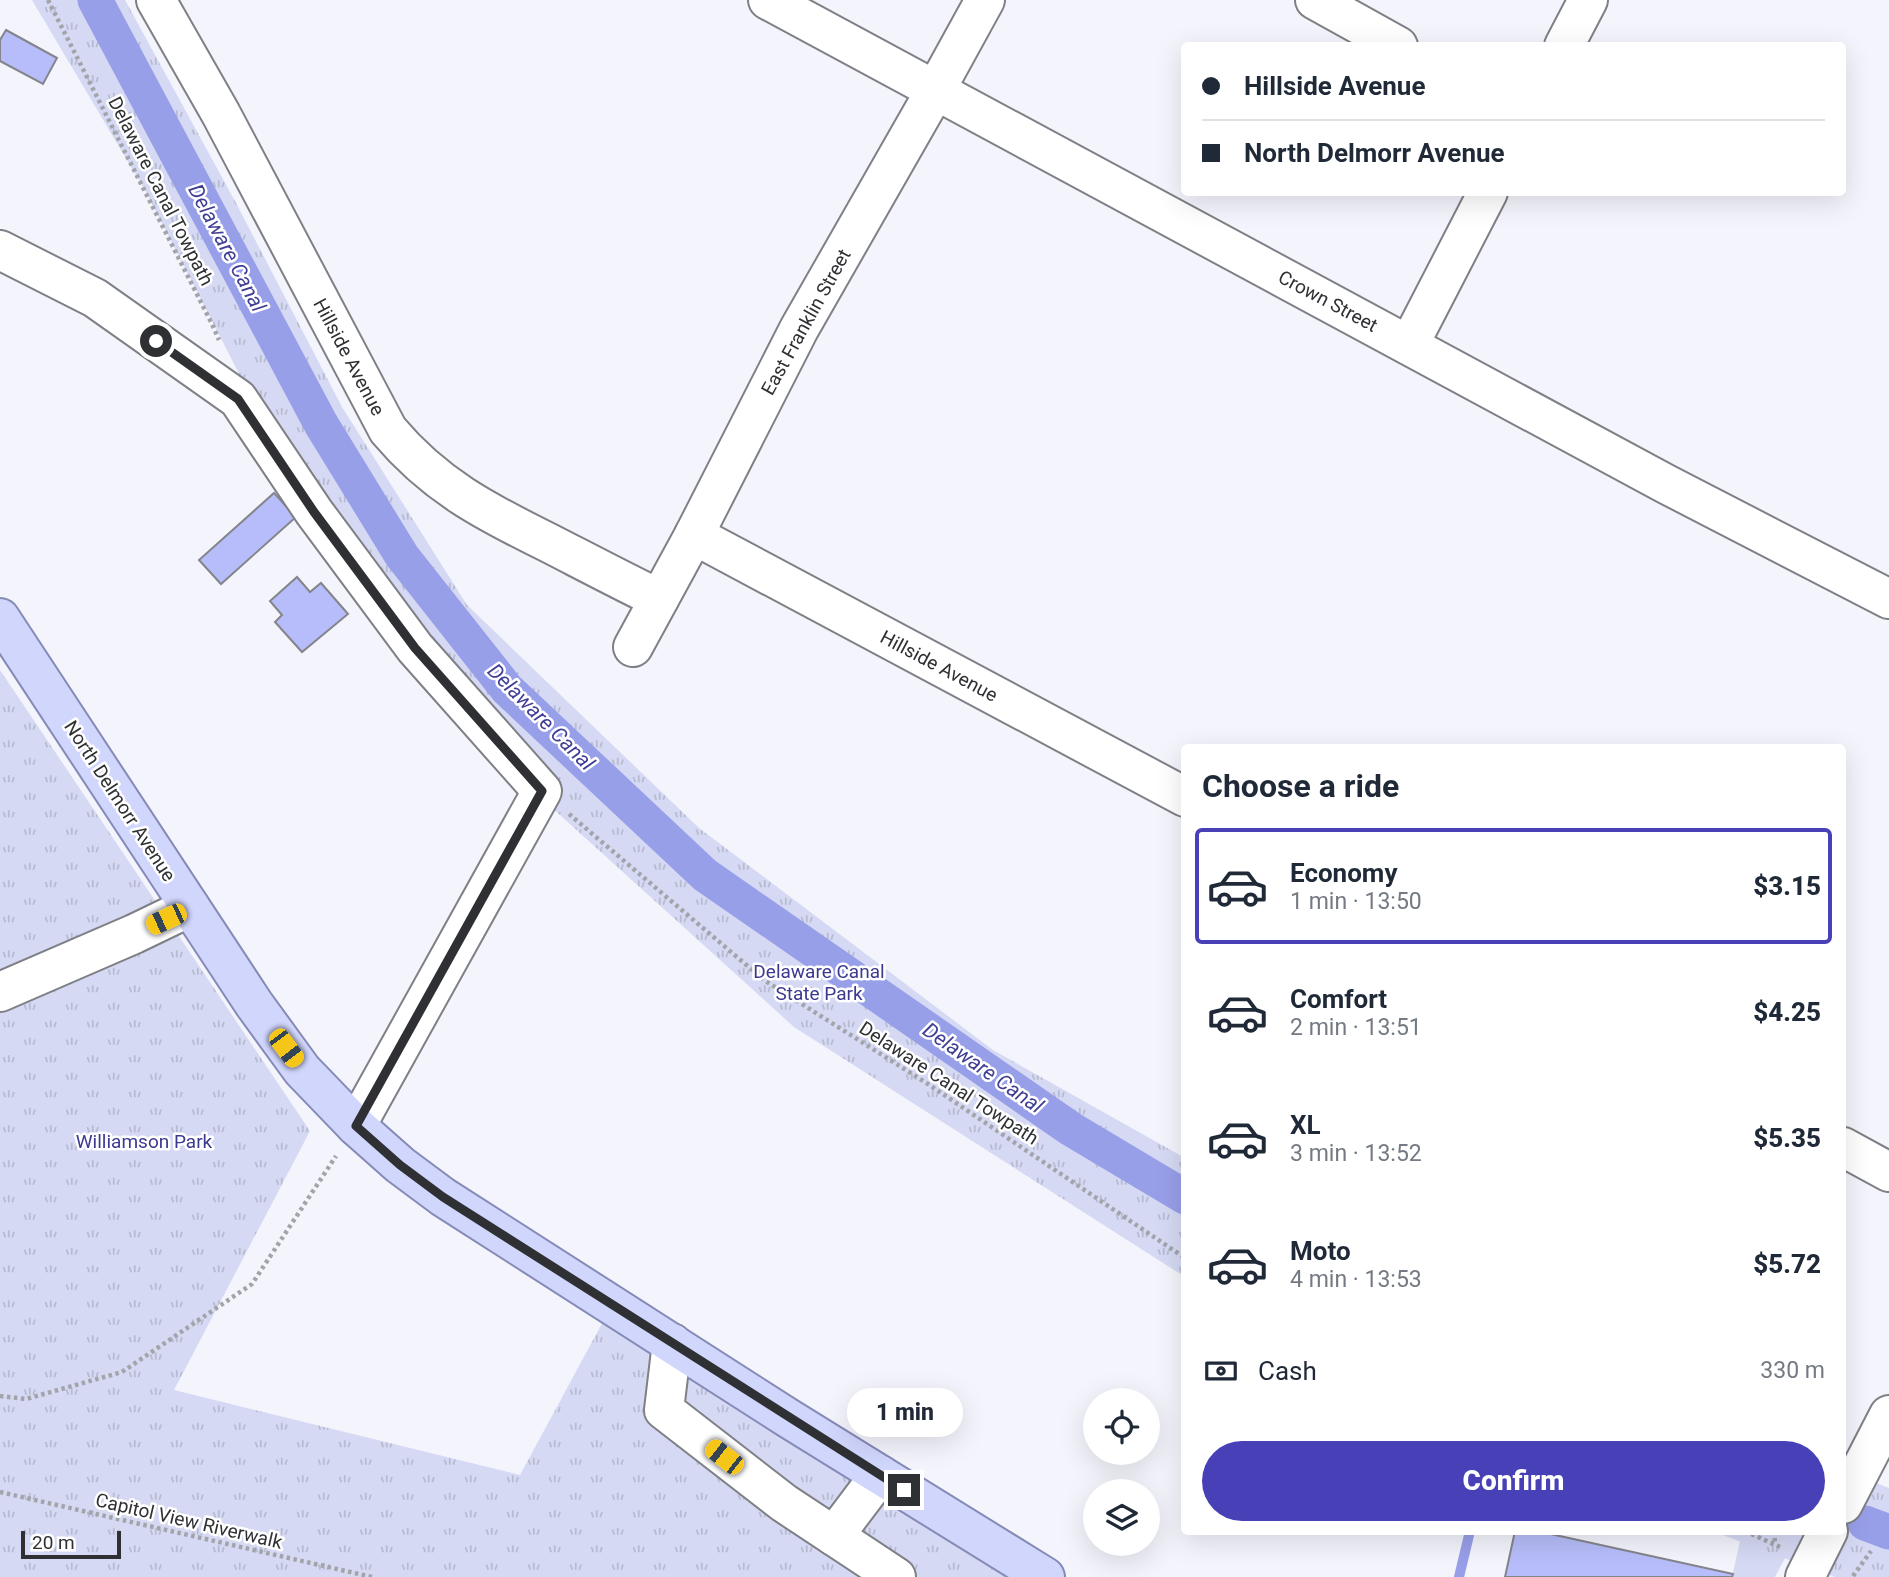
<!DOCTYPE html>
<meta charset="utf-8">
<style>
body{margin:0;font-family:Roboto,sans-serif;background:#f6f6f7;color:#1f2937;height:100vh;display:flex;flex-direction:column;font-size:26px;white-space:nowrap}
*{box-sizing:border-box;margin:0}
p{font-size:23px;color:#747a83}
.icon{flex:none;width:38px;height:38px;fill:none;stroke:currentColor;stroke-width:2;stroke-linecap:round;stroke-linejoin:round}
.map{position:relative;flex:1;overflow:hidden}
.sheet{position:absolute;left:1181px;top:744px;width:665px;height:791px;display:flex;flex-direction:column;background:#fff;border-radius:7px;box-shadow:0 7px 28px #0002}
.sheet>*{flex:none}
.guide{position:absolute;left:1181px;top:42px;width:665px;height:154px;border-radius:7px;box-shadow:0 7px 28px #0002;display:grid;align-content:center;height:154px;padding:0 21px;background:#fff}
.fabs{position:absolute;left:1083px;top:1388px;display:grid;gap:14px}
.fabs a{display:grid;place-items:center;width:77px;height:77px;border-radius:50%;background:#fff;box-shadow:0 7px 28px #0002;font-size:35px}
.scale{position:absolute;left:21px;bottom:18px;width:100px;box-sizing:border-box;padding-left:7px;border:4px solid #2f3033;border-top:0;font-size:19px;line-height:24px;white-space:nowrap;color:#2f3033;-webkit-text-stroke:5px #fff;paint-order:stroke}
.end{position:absolute;width:32px;height:32px;margin:-16px;border:9px solid #2f3033;background:#fff;box-shadow:0 0 0 4px #fff}
.from{border-radius:50%}
.bubble{position:absolute;height:49px;border-radius:24px;background:#fff;box-shadow:0 7px 28px #0002;font-size:23px;font-weight:800;line-height:49px;text-align:center}
.car{position:absolute;width:21px;height:42px;margin:-21px -10px;border-radius:9px;box-shadow:0 0 5px 2px #0007;background:linear-gradient(#f5c518 24%,#345 0 40%,#f5c518 0 76%,#345 0 86%,#f5c518 0)}
.guide b{display:flex;align-items:center;gap:24px;height:66px;font-size:26px}
.guide b+b{border-top:2px solid #e0e1e3}
.guide i{width:18px;height:18px;background:#1f2937}
ul{padding:0;list-style:none}
li{display:flex;align-items:center;gap:21px;height:116px;margin:0 14px 10px;padding:0 7px;border:4px solid transparent;border-radius:7px}
li div{flex:1}
li b{display:block;font-size:26px}
li em{font-style:normal;font-weight:800}
li.on{border-color:#4840b6}
li>.icon{width:63px;height:63px;stroke-width:1.5}
h2{padding:0 21px;font-size:32px;line-height:84px}
.pay{display:flex;align-items:center;gap:18px;height:77px;padding:0 21px;font-size:26px}
.pay p{margin-inline-start:auto}
.button{display:flex;gap:14px;margin-top:auto;padding:14px 21px}
.button a{flex:1;height:80px;border-radius:42px;background:#4840b6;color:#fff;font-size:28px;font-weight:800;line-height:80px;text-align:center}
.map>svg:first-child{display:block}
.grass{fill:#d5d9f3}
.park{fill:url(#park-tufts)}
.lines{fill:none;stroke-linecap:round;stroke-linejoin:round}
.stream{stroke:#989fe9;stroke-width:10}
.canal{stroke:#989fe9;stroke-width:35}
.building{fill:#b6bdfa;stroke:#84858b;stroke-width:2}
.minor-casing{stroke:#7f8086;stroke-width:42}
.major-casing{stroke:#858ab6;stroke-width:42}
.path{stroke:#a3a4aa;stroke-width:4.5;stroke-dasharray:3.5 3.5;stroke-linecap:butt}
.minor{stroke:#fff;stroke-width:38}
.major{stroke:#d1d6fd;stroke-width:38}
.route{stroke:#2f3033;stroke-width:9}
.labels{text-anchor:middle;dominant-baseline:central;stroke-width:5;stroke-linejoin:round;paint-order:stroke}
.street-label{font-size:19px;fill:#2f3033;stroke:#fff}
.park-label{font-size:19px;fill:#3c3a90;stroke:#fff}
.water-label{font-size:21px;font-style:italic;fill:#403f95;stroke:#fff}
</style>
<div class="map">
<svg width="1889" height="1577" viewBox="0 0 1889 1577">
<defs>
<pattern id="park-tufts" width="24" height="20" patternUnits="userSpaceOnUse" patternTransform="scale(1.75)"><rect width="24" height="20" fill="#d5d9f3"/><path d="M3 7l-1-3M5 7V3M7 7l1-3M15 17l-1-3M17 17v-4M19 17l1-3" fill="none" stroke="#b7bbd1"/></pattern>
</defs>
<rect width="100%" height="100%" fill="#f3f4fc"/>
<!-- grass -->
<path class="grass" d="M1740 1541 1785 1558 1775 1577H1732Z"/>
<!-- park -->
<g class="park">
<path d="M32 0H125L236 203 342 407 467 605 699 828 993 1050 1185 1158V1277L794 1027 497 758 314 520 146 192Z"/>
<path d="M0 670 310 1131 174 1390 520 1475 612 1305 1045 1577H0Z"/>
<path d="M1843 1470 1889 1488V1577H1835L1712 1531H1843Z"/>
</g>
<g class="lines">
<!-- stream -->
<path class="stream" d="M1459 1577 1470 1531"/>
<!-- canal -->
<g class="canal">
<path d="M95 0 321 424 402 556 507 689 705 875 1071 1129 1185 1197"/>
<path d="M1865 1523 1889 1532"/>
</g>
</g>
<!-- building -->
<g class="building">
<path d="M6 30 57 58 43 84 0 61V40Z"/>
<path d="M274 493 296 517 221 584 199 560Z"/>
<path d="M297 577 310 592 321 583 348 614 302 652 275 622 282 615 270 601Z"/>
<path d="M1515 1531H1537L1733 1574 1732 1577H1505Z"/>
</g>
<g class="lines">
<!-- minor casing -->
<g class="minor-casing">
<g id="minor">
<path d="M156 0 221 114 388 430C435 486 486 512 549 543 586 562 622 581 659 599"/>
<path d="M768 0 1666 484 1889 599"/>
<path d="M1315 0 1398 46"/>
<path d="M1564 46 1588 0"/>
<path d="M0 250 95 298 238 399 314 512 415 648 542 791 356 1126"/>
<path d="M1409 345 1488 192"/>
<path d="M694 535 1185 797"/>
<path d="M633 647 694 535 799 329 935 91 985 0"/>
<path d="M0 992 134 934 190 907"/>
<path d="M1843 1147 1889 1172"/>
<path d="M672 1343 664 1410 784 1503 896 1577"/>
<path d="M1843 1504 1889 1415"/>
<path d="M834 1536 880 1475"/>
<path d="M1805 1577 1828 1531"/>
</g>
</g>
<!-- major casing -->
<g class="major-casing">
<path id="major" d="M0 618 254 1004 302 1070 356 1126 400 1165 443 1197 788 1418 1045 1577"/>
</g>
<!-- path -->
<g class="path">
<path d="M48 0 212 324 219 340"/>
<path d="M569 814 764 980 931 1086 1185 1258"/>
<path d="M0 1396 26 1399 122 1372 252 1284 336 1156"/>
<path d="M0 1492 372 1577"/>
<path d="M1745 1531 1780 1547"/>
<path d="M1774 1531 1775 1544"/>
<path d="M1853 1576 1871 1551"/>
</g>
<!-- minor -->
<use href="#minor" class="minor"/>
<!-- major -->
<use href="#major" class="major"/>
</g>
<g class="lines">
<!-- route -->
<path class="route" d="M156 341 238 399 314 512 415 648 542 791 356 1126 400 1165 443 1197 904 1490"/>
</g>
<g class="labels">
<!-- street labels -->
<g class="street-label">
<text transform="translate(161 191) rotate(63)">Delaware Canal Towpath</text>
<text transform="translate(1328 301) rotate(28)">Crown Street</text>
<text transform="translate(806 322) rotate(-61)">East Franklin Street</text>
<text transform="translate(349 357) rotate(62)">Hillside Avenue</text>
<text transform="translate(939 666) rotate(28)">Hillside Avenue</text>
<text transform="translate(120 801) rotate(57)">North Delmorr Avenue</text>
<text transform="translate(949 1083) rotate(33)">Delaware Canal Towpath</text>
<text transform="translate(189 1521) rotate(13)">Capitol View Riverwalk</text>
</g>
<!-- park labels -->
<g class="park-label">
<text x="819" y="971">Delaware Canal<tspan x="819" dy="22">State Park</tspan></text>
<text x="144" y="1141">Williamson Park</text>
</g>
<!-- water labels -->
<g class="water-label">
<text transform="translate(227 248) rotate(62)">Delaware Canal</text>
<text transform="translate(541 717) rotate(45)">Delaware Canal</text>
<text transform="translate(983 1068) rotate(35)">Delaware Canal</text>
</g>
</g>
</svg>
<div class="fabs">
<a><svg class="icon" aria-label="locate" viewBox="0 0 24 24"><circle cx="12" cy="12" r="6"/><path d="M12 2v4M12 18v4M2 12h4M18 12h4"/></svg></a>
<a><svg class="icon" aria-label="layers" viewBox="0 0 24 24"><path d="M12 4l9 5-9 5-9-5zM3 14l9 5 9-5"/></svg></a>
</div>
<div class="scale">20 m</div>
<i class="end from" style="left:156px;top:341px"></i>
<i class="end" style="left:904px;top:1490px"></i>
<div class="bubble" style="left:847px;top:1388px;width:116px">1 min</div>
<i class="car" style="left:166px;top:919px;rotate:245deg"></i>
<i class="car" style="left:286px;top:1048px;rotate:143deg"></i>
<i class="car" style="left:724px;top:1457px;rotate:308deg"></i>
<div class="guide">
<b><i class="from"></i>Hillside Avenue</b>
<b><i></i>North Delmorr Avenue</b>
</div>
<section class="sheet">
<h2>Choose a ride</h2>
<ul>
<li class="on"><svg class="icon" aria-label="car" viewBox="0 0 24 24"><path d="M5 17H2v-5l4-1 3-4h7l3 4 3 1v5h-3M9 17h6M6 11h13"/><circle cx="7" cy="17" r="2"/><circle cx="17" cy="17" r="2"/></svg><div><b>Economy</b><p>1 min · 13:50</p></div><em>$3.15</em></li>
<li><svg class="icon" aria-label="car" viewBox="0 0 24 24"><path d="M5 17H2v-5l4-1 3-4h7l3 4 3 1v5h-3M9 17h6M6 11h13"/><circle cx="7" cy="17" r="2"/><circle cx="17" cy="17" r="2"/></svg><div><b>Comfort</b><p>2 min · 13:51</p></div><em>$4.25</em></li>
<li><svg class="icon" aria-label="car" viewBox="0 0 24 24"><path d="M5 17H2v-5l4-1 3-4h7l3 4 3 1v5h-3M9 17h6M6 11h13"/><circle cx="7" cy="17" r="2"/><circle cx="17" cy="17" r="2"/></svg><div><b>XL</b><p>3 min · 13:52</p></div><em>$5.35</em></li>
<li><svg class="icon" aria-label="car" viewBox="0 0 24 24"><path d="M5 17H2v-5l4-1 3-4h7l3 4 3 1v5h-3M9 17h6M6 11h13"/><circle cx="7" cy="17" r="2"/><circle cx="17" cy="17" r="2"/></svg><div><b>Moto</b><p>4 min · 13:53</p></div><em>$5.72</em></li>
</ul>
<div class="pay"><svg class="icon" aria-label="cash" viewBox="0 0 24 24"><path d="M3 7h18v10H3z"/><circle cx="12" cy="12" r="2"/></svg>Cash<p>330 m</p></div>
<div class="button"><a>Confirm</a></div>
</section>
</div>
